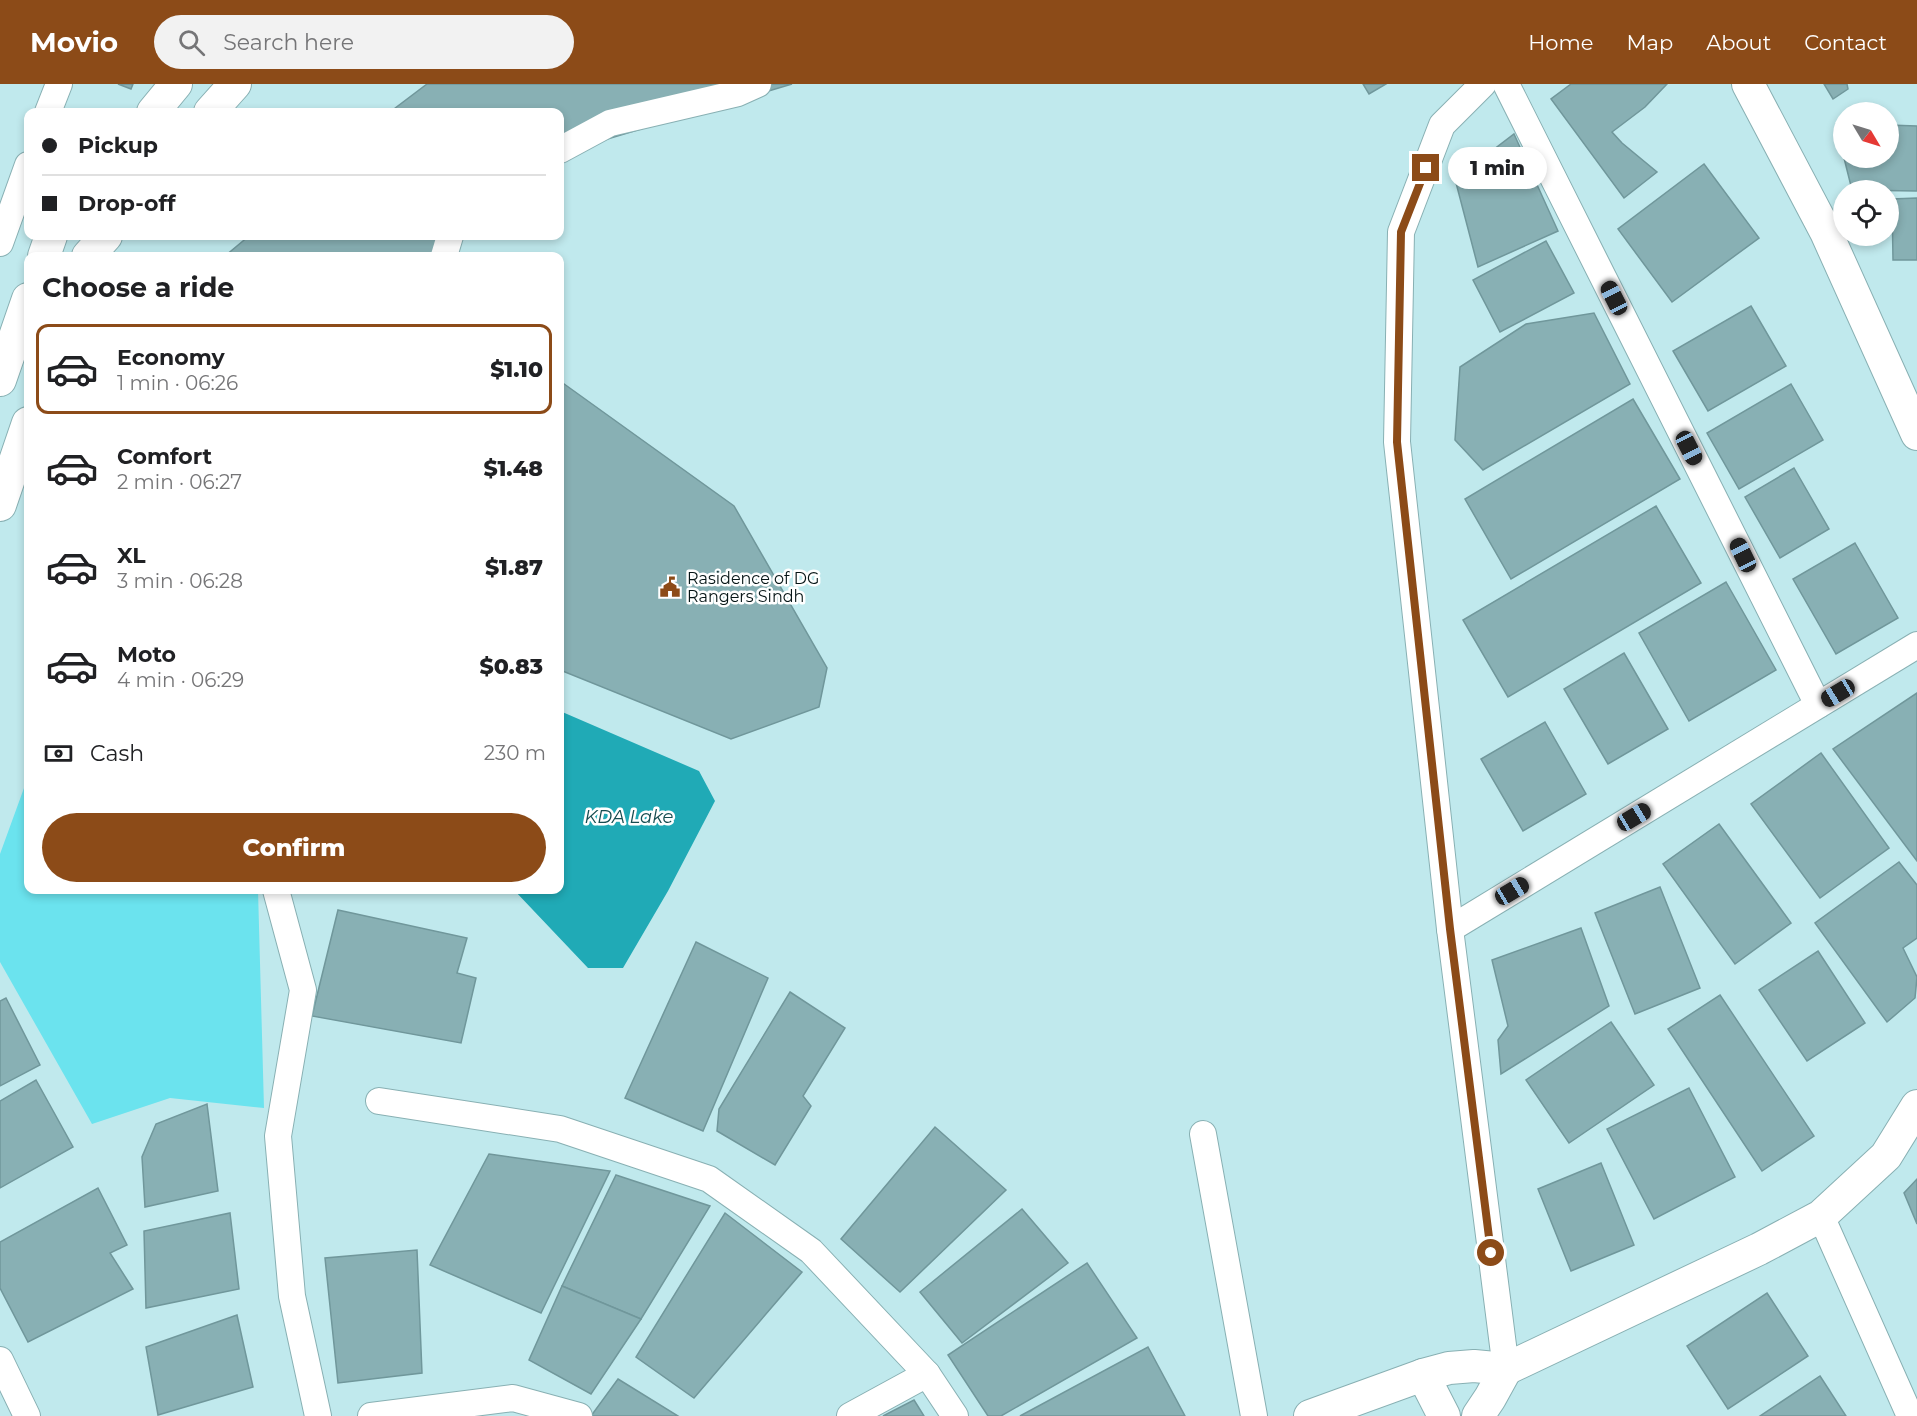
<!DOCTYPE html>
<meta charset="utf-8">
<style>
body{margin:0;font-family:Montserrat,sans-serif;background:#f2f2f2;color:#202124;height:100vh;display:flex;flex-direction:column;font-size:22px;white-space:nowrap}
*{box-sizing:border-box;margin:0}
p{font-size:20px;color:#757577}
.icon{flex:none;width:33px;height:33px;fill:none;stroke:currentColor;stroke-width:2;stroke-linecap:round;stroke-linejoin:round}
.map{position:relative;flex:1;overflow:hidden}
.details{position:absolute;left:24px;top:168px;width:540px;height:642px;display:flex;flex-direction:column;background:#fff;border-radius:12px;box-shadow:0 3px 9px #0003}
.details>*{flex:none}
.guide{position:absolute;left:24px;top:24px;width:540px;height:132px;border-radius:12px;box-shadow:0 3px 9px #0003;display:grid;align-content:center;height:132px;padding:0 18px;background:#fff}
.needle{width:39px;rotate:128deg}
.tools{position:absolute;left:1833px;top:18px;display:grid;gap:12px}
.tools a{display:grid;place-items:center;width:66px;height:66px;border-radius:50%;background:#fff;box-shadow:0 3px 9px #0003;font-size:30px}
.end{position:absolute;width:27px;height:27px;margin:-14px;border:8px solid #8c4b18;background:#fff;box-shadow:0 0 0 3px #fff}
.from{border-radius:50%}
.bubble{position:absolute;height:42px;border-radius:21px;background:#fff;box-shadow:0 3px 9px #0003;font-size:20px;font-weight:800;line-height:42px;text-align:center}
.car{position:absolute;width:18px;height:36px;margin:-18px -9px;border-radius:8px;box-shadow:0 0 4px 2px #0007;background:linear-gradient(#222 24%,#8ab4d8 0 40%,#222 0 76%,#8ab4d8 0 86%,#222 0)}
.guide b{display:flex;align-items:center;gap:21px;height:57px;font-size:22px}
.guide b+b{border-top:2px solid #e0e0e0}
.guide i{width:15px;height:15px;background:#202124}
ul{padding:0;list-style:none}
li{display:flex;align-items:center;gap:18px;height:90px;margin:0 12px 9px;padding:0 6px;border:3px solid transparent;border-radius:12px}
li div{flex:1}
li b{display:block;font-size:22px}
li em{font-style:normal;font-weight:800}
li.current{border-color:#8c4b18}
li>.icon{width:54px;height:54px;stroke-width:1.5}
h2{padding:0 18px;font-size:27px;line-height:72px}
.pay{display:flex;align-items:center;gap:15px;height:66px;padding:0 18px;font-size:22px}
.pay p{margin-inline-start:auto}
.action{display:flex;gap:12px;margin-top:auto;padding:12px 18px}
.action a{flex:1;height:69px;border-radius:36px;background:#8c4b18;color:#fff;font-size:24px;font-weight:800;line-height:69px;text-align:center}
header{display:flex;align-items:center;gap:36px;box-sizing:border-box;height:84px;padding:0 30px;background:#8c4b18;color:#fff}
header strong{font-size:28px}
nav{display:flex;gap:33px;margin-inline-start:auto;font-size:21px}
.search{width:420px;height:54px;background:#f2f2f2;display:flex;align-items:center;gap:15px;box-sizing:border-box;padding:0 21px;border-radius:33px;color:#757577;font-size:22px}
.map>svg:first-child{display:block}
.green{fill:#6be3ee}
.water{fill:#20aab6}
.building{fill:#88b0b4;stroke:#70979b;stroke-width:1.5}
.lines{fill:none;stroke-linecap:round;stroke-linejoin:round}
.minor-casing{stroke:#88b0b3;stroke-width:28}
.tertiary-casing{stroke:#88b0b3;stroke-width:34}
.minor{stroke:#fff;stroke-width:26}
.tertiary{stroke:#fff;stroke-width:32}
.route{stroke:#8c4b18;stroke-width:8}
.labels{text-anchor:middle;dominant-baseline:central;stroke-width:5;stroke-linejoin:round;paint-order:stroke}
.poi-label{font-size:16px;fill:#051415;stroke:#fff;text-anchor:start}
.water-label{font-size:18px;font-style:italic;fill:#164d51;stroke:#fff}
</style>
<header>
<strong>Movio</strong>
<div class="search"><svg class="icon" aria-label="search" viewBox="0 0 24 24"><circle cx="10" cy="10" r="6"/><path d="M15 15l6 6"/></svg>Search here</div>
<nav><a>Home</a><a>Map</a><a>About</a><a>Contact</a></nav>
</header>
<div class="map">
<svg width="1917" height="1332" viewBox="0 0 1917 1332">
<rect width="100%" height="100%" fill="#c0e9ed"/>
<!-- green -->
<path class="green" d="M28 693V806H258L264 1024 170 1014 92 1040 0 878V770Z"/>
<!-- water -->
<path class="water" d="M560 627 699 687 715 717 668 807 623 884H588L514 806H560Z"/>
<!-- building -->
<g class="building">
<path d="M118 0H133L131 5Z"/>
<path d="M427 0H792L604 56 560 79V28H390Z"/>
<path d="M1363 0H1386L1369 10Z"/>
<path d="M1571 0H1667L1645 23 1612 48 1622 59 1657 88 1624 114 1551 15Z"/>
<path d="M1824 0H1847L1848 5 1833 15Z"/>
<path d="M1836 40H1844V72Z"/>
<path d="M1888 41 1917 42V107L1852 106 1844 74H1888Z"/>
<path d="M1514 50 1558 147 1478 183 1455 95Z"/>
<path d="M1704 80 1759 154 1672 218 1618 145Z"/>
<path d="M1917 114V176H1893L1892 115Z"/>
<path d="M249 152H463L456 172H225Z"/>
<path d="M1546 157 1574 209 1500 248 1473 196Z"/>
<path d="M1751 222 1786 282 1708 327 1673 267Z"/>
<path d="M1594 229 1630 300 1483 386 1455 356 1460 283 1526 240Z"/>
<path d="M560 297 734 422 827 584 819 623 731 655 560 586Z"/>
<path d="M1791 300 1823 356 1739 405 1707 349Z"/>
<path d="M1633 315 1680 395 1511 495 1465 415Z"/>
<path d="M1794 384 1829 445 1780 474 1745 413Z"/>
<path d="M1656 422 1701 499 1508 613 1463 536Z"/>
<path d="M1855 459 1898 534 1836 570 1793 495Z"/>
<path d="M1726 498 1776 586 1689 637 1639 549Z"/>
<path d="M1624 569 1668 645 1608 680 1564 605Z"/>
<path d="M1917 609V777L1833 665Z"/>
<path d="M1545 638 1586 710 1523 747 1481 675Z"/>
<path d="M1821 669 1889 764 1820 814 1751 720Z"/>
<path d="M1719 740 1791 839 1735 880 1663 780Z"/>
<path d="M1899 778 1917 801V854L1903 864 1917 893 1915 914 1887 938 1815 839Z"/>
<path d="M1660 803 1700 904 1635 930 1595 829Z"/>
<path d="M338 826 467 854 457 889 476 894 461 959 312 932Z"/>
<path d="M1581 844 1609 922 1501 990 1498 956 1508 942 1492 876Z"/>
<path d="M696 858 768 894 703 1047 625 1014Z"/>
<path d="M1818 867 1865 939 1807 977 1759 906Z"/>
<path d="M790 908 845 944 803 1012 811 1022 775 1081 717 1047 719 1025Z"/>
<path d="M1720 911 1814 1052 1762 1087 1668 945Z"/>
<path d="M6 914 40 981 0 1002V917Z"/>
<path d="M1611 938 1654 1001 1569 1059 1526 996Z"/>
<path d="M36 996 73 1063 0 1104V1017Z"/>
<path d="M1689 1004 1735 1093 1654 1135 1607 1045Z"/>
<path d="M207 1020 218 1107 145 1123 142 1073 156 1040Z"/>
<path d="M935 1043 1006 1106 900 1208 841 1155Z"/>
<path d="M489 1070 610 1087 541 1229 430 1181Z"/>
<path d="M1601 1079 1634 1161 1571 1187 1538 1105Z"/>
<path d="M616 1091 710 1122 641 1235 562 1202Z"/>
<path d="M1917 1095V1140L1904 1109Z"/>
<path d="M98 1104 127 1161 110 1169 133 1205 28 1258 0 1204V1158Z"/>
<path d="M1022 1125 1068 1179 962 1259 920 1208Z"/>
<path d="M230 1129 239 1205 146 1224 144 1147Z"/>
<path d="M725 1129 802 1188 694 1314 636 1273Z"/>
<path d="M417 1166 422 1289 338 1299 325 1174Z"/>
<path d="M1087 1179 1137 1254 1001 1332H988L948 1271Z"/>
<path d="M562 1202 641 1235 591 1310 529 1276Z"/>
<path d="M1767 1209 1808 1272 1728 1325 1687 1262Z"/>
<path d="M237 1231 253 1303 158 1331 146 1263Z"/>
<path d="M1148 1263 1185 1332H1020Z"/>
<path d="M1820 1292 1846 1332H1760Z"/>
<path d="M618 1295 678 1332H591Z"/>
<path d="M914 1316 924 1332H883Z"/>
</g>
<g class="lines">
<!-- minor casing -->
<g class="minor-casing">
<g id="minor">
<path d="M1483 0 1442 41 1401 148 1397 358 1450 845 1506 1285"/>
<path d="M1506 0 1818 621"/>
<path d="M48 28 59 0"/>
<path d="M560 66 610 39 738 9 758 0"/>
<path d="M0 159 28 81"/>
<path d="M444 172 450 152"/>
<path d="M276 806 303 906 278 1052 292 1212 318 1332"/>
<path d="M1450 845 1917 561"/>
<path d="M379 1017 560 1045 709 1095 811 1167 927 1290 955 1332"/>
<path d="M1203 1050 1254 1332"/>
<path d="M1821 1132 1910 1332"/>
<path d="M0 1276 27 1332"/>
<path d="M371 1332 513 1314 579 1332"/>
<path d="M850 1332 927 1290"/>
</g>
</g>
<!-- tertiary casing -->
<g class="tertiary-casing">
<g id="tertiary">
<path d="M1748 0 1826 148 1917 350"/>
<path d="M153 28 176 0"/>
<path d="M210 28 235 0"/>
<path d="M44 172 51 152"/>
<path d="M88 172 106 152"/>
<path d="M0 296 28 215"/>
<path d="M0 421 28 339"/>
<path d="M1423 1291 1444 1332"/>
<path d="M1310 1332 1423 1291 1449 1284 1474 1282 1506 1285 1759 1165 1821 1132 1886 1072 1917 1022"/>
<path d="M1478 1332 1490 1314 1506 1285"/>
</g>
</g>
<!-- minor -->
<use href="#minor" class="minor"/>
<!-- tertiary -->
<use href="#tertiary" class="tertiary"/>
</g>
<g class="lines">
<!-- route -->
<path class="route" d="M1426 84 1401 148 1397 358 1450 845 1491 1169"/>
</g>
<!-- icons -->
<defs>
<g id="civic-bare" transform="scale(1.62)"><path d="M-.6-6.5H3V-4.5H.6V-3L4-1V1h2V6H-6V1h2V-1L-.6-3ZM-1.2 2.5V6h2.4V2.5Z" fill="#8c4b18" stroke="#fff" stroke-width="2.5" paint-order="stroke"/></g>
</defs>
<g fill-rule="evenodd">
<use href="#civic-bare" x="670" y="503"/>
</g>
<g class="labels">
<!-- poi labels -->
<g class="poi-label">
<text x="687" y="494">Rasidence of DG<tspan x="687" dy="18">Rangers Sindh</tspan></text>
</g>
<!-- water labels -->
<g class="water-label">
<text x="629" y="733">KDA Lake</text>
</g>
</g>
</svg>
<div class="tools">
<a><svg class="needle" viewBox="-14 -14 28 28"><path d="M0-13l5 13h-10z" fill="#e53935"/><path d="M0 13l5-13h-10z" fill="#757577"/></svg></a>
<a><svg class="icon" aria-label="locate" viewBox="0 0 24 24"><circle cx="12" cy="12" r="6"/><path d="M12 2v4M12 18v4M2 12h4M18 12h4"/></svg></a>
</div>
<i class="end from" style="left:1491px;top:1169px"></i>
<i class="end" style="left:1426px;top:84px"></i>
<div class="bubble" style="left:1448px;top:63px;width:99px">1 min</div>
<i class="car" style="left:1614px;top:214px;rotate:333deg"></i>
<i class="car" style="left:1689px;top:364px;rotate:153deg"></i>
<i class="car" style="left:1743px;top:471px;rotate:334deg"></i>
<i class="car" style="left:1838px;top:609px;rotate:239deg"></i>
<i class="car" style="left:1634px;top:733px;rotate:59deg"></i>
<i class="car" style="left:1512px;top:807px;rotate:59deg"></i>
<div class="guide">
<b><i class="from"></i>Pickup</b>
<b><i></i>Drop-off</b>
</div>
<section class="details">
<h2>Choose a ride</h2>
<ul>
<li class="current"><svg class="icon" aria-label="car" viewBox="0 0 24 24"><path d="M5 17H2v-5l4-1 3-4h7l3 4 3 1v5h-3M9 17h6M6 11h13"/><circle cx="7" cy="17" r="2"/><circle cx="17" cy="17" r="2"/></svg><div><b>Economy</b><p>1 min · 06:26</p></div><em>$1.10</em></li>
<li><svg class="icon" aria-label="car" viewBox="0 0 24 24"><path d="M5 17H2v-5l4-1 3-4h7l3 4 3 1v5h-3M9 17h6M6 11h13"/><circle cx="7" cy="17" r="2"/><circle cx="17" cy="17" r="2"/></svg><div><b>Comfort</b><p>2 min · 06:27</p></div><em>$1.48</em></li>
<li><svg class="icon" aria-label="car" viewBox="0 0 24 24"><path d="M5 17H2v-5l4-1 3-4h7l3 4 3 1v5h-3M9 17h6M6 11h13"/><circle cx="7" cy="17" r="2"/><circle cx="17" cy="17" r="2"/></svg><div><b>XL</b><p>3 min · 06:28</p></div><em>$1.87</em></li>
<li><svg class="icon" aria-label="car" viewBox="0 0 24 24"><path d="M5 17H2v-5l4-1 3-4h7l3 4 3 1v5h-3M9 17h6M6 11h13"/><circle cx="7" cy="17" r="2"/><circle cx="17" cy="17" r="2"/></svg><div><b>Moto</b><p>4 min · 06:29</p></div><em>$0.83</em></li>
</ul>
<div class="pay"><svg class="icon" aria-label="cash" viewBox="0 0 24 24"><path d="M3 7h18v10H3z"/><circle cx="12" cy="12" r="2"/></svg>Cash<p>230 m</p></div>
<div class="action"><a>Confirm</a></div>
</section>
</div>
